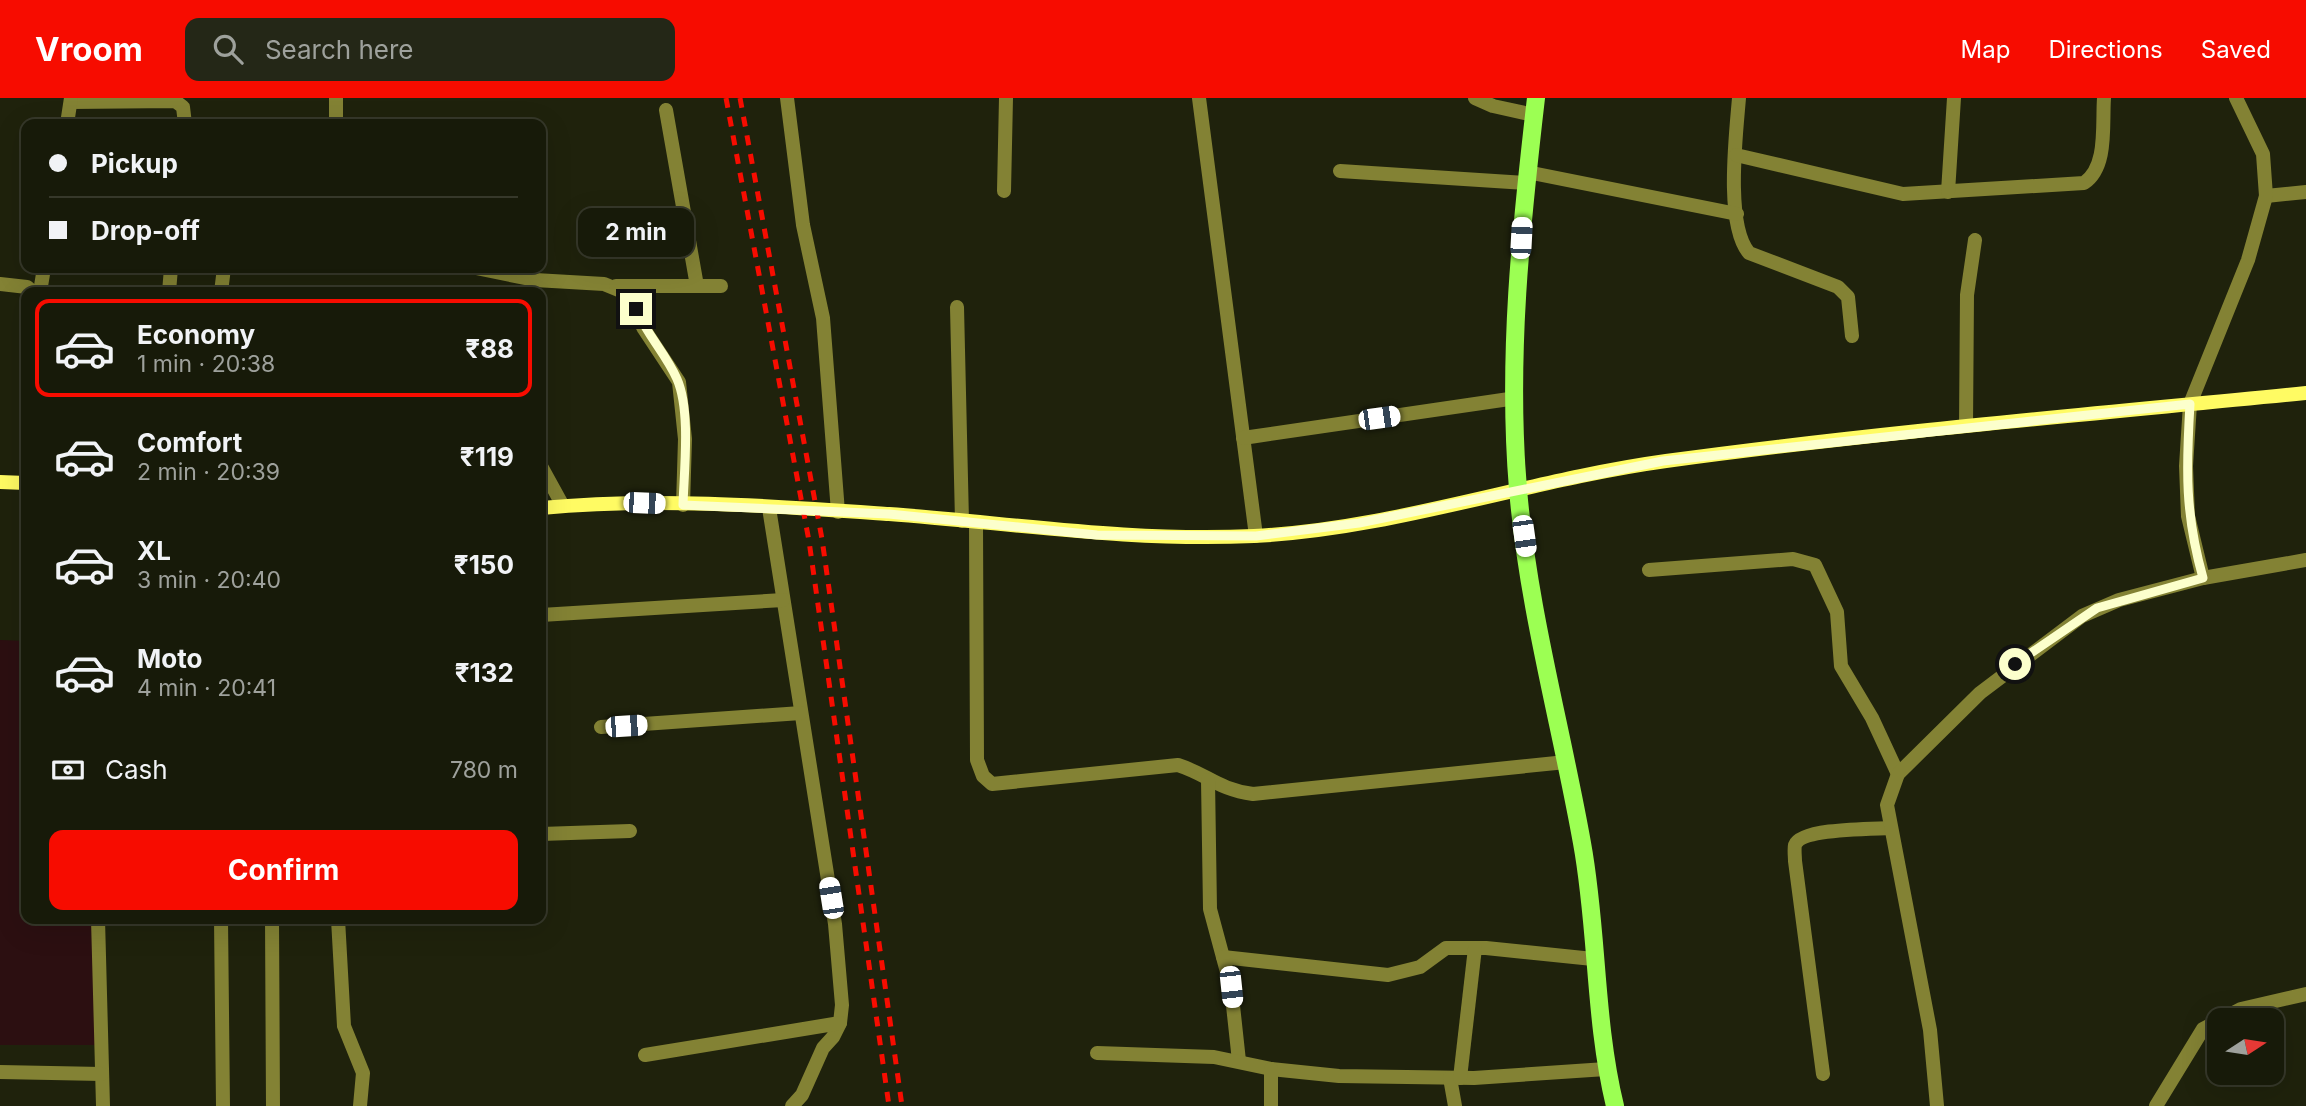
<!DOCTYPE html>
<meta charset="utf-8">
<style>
body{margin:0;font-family:Inter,sans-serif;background:#242717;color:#f1f3f6;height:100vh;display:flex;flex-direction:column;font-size:26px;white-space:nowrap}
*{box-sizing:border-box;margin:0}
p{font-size:23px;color:#9ea19c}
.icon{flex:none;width:38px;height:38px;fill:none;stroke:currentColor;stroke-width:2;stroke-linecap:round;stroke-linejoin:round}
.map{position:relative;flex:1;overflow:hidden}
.details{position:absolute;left:21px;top:189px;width:525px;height:637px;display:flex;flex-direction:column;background:#171a09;border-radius:14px;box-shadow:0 7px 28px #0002,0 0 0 2px #36382a}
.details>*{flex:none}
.top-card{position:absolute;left:21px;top:21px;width:525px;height:154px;border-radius:14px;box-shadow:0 7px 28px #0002,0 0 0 2px #36382a;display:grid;align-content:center;height:154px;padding:0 28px;background:#171a09}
.needle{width:46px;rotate:78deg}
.fabs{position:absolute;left:2207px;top:910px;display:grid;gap:14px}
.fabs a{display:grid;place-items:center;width:77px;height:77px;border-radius:14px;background:#171a09;box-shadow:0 7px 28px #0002,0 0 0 2px #36382a;font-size:35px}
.end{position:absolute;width:32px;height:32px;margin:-16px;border:9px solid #fcffcc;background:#111;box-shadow:0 0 0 4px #111}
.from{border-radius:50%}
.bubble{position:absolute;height:49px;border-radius:14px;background:#171a09;box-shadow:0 7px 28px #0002,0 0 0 2px #36382a;font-size:23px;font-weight:700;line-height:49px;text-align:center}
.car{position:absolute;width:21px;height:42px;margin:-21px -10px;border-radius:9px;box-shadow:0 0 5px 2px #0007;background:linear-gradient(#fff 24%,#345 0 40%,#fff 0 76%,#345 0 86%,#fff 0)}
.top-card b{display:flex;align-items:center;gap:24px;height:66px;font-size:26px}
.top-card b+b{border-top:2px solid #36382a}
.top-card i{width:18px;height:18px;background:#f1f3f6}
ul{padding:12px 0 0;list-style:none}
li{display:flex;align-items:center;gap:21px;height:98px;margin:0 14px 10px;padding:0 14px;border:4px solid transparent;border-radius:14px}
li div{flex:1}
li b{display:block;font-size:26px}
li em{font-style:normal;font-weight:700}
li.active{border-color:#f70c00}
li>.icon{width:63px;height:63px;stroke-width:1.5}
.pay{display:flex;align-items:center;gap:18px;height:77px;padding:0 28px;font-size:26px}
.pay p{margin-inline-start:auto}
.cta{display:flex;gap:14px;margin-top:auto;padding:14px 28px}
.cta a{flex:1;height:80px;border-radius:14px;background:#f70c00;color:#fff;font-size:28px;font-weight:700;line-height:80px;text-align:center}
header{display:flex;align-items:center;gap:42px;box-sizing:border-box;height:98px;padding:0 35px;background:#f70c00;color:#fff}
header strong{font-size:33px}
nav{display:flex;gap:38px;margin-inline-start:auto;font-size:24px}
.search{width:490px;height:63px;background:#242717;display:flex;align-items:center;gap:18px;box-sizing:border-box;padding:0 24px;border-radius:14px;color:#9ea19c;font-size:26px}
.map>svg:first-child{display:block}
.green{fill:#2c0f11}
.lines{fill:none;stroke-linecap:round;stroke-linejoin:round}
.street{stroke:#838234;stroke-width:14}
.secondary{stroke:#fffb63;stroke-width:14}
.primary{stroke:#9cff53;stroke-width:18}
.rail{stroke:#f70c00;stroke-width:5;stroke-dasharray:10 9;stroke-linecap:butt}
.route{stroke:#fcffcc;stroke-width:9}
</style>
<header>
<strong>Vroom</strong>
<div class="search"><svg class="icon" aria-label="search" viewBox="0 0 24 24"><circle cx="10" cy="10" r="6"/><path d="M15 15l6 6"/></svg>Search here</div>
<nav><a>Map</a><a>Directions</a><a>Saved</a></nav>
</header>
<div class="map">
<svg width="2306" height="1008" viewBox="0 0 2306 1008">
<rect width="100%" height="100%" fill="#1f220c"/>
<!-- green -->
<path class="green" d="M0 542 26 543V821H105L106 947H0Z"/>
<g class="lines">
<!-- street -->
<g class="street">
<path d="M336 0V26"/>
<path d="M787 0 803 127 823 220 838 414"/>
<path d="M1199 0 1256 438"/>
<path d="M1475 0 1493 8 1534 17"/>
<path d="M1739 0C1736 37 1725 127 1749 155L1838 189 1848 199 1852 238"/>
<path d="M71 4 175 3 183 9 185 26"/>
<path d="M666 12 697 188"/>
<path d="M67 26 71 0"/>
<path d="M1736 57 1903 96 2084 85C2108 69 2102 27 2104 0"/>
<path d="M1340 73 1526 85"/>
<path d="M1527 74 1737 116"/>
<path d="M1004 93 1006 0"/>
<path d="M1948 94 1954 0"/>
<path d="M2266 98 2306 94"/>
<path d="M476 170 535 182 604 186 626 195 644 231 679 284 685 341 683 407"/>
<path d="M0 186 27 189 33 194"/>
<path d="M616 188H721"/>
<path d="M40 194 44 170"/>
<path d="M169 194 171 170"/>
<path d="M221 194 224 170"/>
<path d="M957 209 962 423"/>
<path d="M1966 328 1967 197 1975 142"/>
<path d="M1243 340 1516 300"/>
<path d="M541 368 563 408"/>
<path d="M769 410 835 826 842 907 840 925 833 939 823 950 802 997 792 1008"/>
<path d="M976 425 977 662 983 678 992 686 1178 667C1209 677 1217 691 1253 696L1566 664"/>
<path d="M1649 472 1793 461 1815 467 1837 514 1841 568 1872 620 1898 676"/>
<path d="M2203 480 2188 418 2186 368 2190 306 2248 162 2266 98 2263 56 2236 0"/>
<path d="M541 517 783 502"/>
<path d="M601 629 801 615"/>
<path d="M1208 682 1210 811 1231 889 1239 963"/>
<path d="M541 736 630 733"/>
<path d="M98 821 103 1008"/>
<path d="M221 821 223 1008"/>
<path d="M272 821 273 1008"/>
<path d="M338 821 344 928 363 975 360 1008"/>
<path d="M1223 859 1388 877 1420 869 1446 850H1486L1593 861"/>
<path d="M1097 955 1214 959 1271 971 1339 978 1474 980 1606 971"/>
<path d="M645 957 840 925"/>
<path d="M0 974 102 976"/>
<path d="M1823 976 1795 763C1795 759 1794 751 1795 747 1801 730 1873 731 1890 730"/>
<path d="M1450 980 1455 1008"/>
<path d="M1460 980 1475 850"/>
<path d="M1271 1008V971"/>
<path d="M1937 1008 1930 932 1887 707 1898 676 1980 595 2082 518 2119 502 2203 480 2306 462"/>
<path d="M2156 1008 2203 931 2241 911 2306 896"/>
</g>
<!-- secondary -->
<g class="secondary">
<path d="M0 384 26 385"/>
<path d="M541 410C655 399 774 408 889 416 1011 425 1131 444 1254 438 1394 431 1528 382 1666 363 1879 334 2093 316 2306 295"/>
</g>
<!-- primary -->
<path class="primary" d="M1536 0C1521 129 1507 261 1518 391 1528 511 1561 627 1582 745 1598 832 1594 922 1615 1008"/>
<!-- rail -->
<g class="rail">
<path d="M726 0 809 443 889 1008"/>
<path d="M740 0 822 441 902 1008"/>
</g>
</g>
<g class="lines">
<!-- route -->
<path class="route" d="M636 211C647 237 666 256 677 281 691 313 684 372 683 407L889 416 1097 437 1256 438 1359 425 1663 363 2190 306C2186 372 2185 416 2203 480L2097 510 2015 566"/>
</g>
</svg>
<div class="fabs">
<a><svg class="needle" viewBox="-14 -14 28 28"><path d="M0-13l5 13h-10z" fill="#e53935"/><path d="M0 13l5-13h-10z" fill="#9ea19c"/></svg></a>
</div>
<i class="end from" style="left:2015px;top:566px"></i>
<i class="end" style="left:636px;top:211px"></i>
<div class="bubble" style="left:578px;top:110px;width:116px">2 min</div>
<i class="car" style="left:1521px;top:140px;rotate:3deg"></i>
<i class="car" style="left:1379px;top:320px;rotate:82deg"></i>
<i class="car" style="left:644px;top:405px;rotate:92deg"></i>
<i class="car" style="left:1524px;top:438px;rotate:172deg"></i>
<i class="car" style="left:626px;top:628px;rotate:86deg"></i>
<i class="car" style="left:831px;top:800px;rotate:351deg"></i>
<i class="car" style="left:1231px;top:889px;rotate:174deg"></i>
<div class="top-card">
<b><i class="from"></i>Pickup</b>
<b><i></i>Drop-off</b>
</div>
<section class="details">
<ul>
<li class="active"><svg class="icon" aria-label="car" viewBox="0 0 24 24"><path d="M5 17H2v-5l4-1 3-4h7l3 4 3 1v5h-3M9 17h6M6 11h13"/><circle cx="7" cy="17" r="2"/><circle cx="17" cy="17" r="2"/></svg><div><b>Economy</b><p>1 min · 20:38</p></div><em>₹88</em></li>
<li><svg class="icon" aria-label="car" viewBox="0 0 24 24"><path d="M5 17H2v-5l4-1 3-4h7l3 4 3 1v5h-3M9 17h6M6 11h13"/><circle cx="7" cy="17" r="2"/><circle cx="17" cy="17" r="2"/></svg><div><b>Comfort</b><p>2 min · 20:39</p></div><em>₹119</em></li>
<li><svg class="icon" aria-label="car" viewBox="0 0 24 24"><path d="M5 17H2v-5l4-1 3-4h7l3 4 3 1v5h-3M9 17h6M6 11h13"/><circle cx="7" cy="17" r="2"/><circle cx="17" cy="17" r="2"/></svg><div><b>XL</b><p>3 min · 20:40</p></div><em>₹150</em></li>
<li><svg class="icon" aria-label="car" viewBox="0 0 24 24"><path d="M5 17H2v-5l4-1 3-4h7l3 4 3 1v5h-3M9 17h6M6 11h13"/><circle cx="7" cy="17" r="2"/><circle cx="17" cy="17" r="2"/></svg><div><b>Moto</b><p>4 min · 20:41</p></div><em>₹132</em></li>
</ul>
<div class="pay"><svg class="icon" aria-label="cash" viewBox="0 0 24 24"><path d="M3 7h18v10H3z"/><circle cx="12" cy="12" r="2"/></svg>Cash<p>780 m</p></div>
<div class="cta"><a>Confirm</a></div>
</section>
</div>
